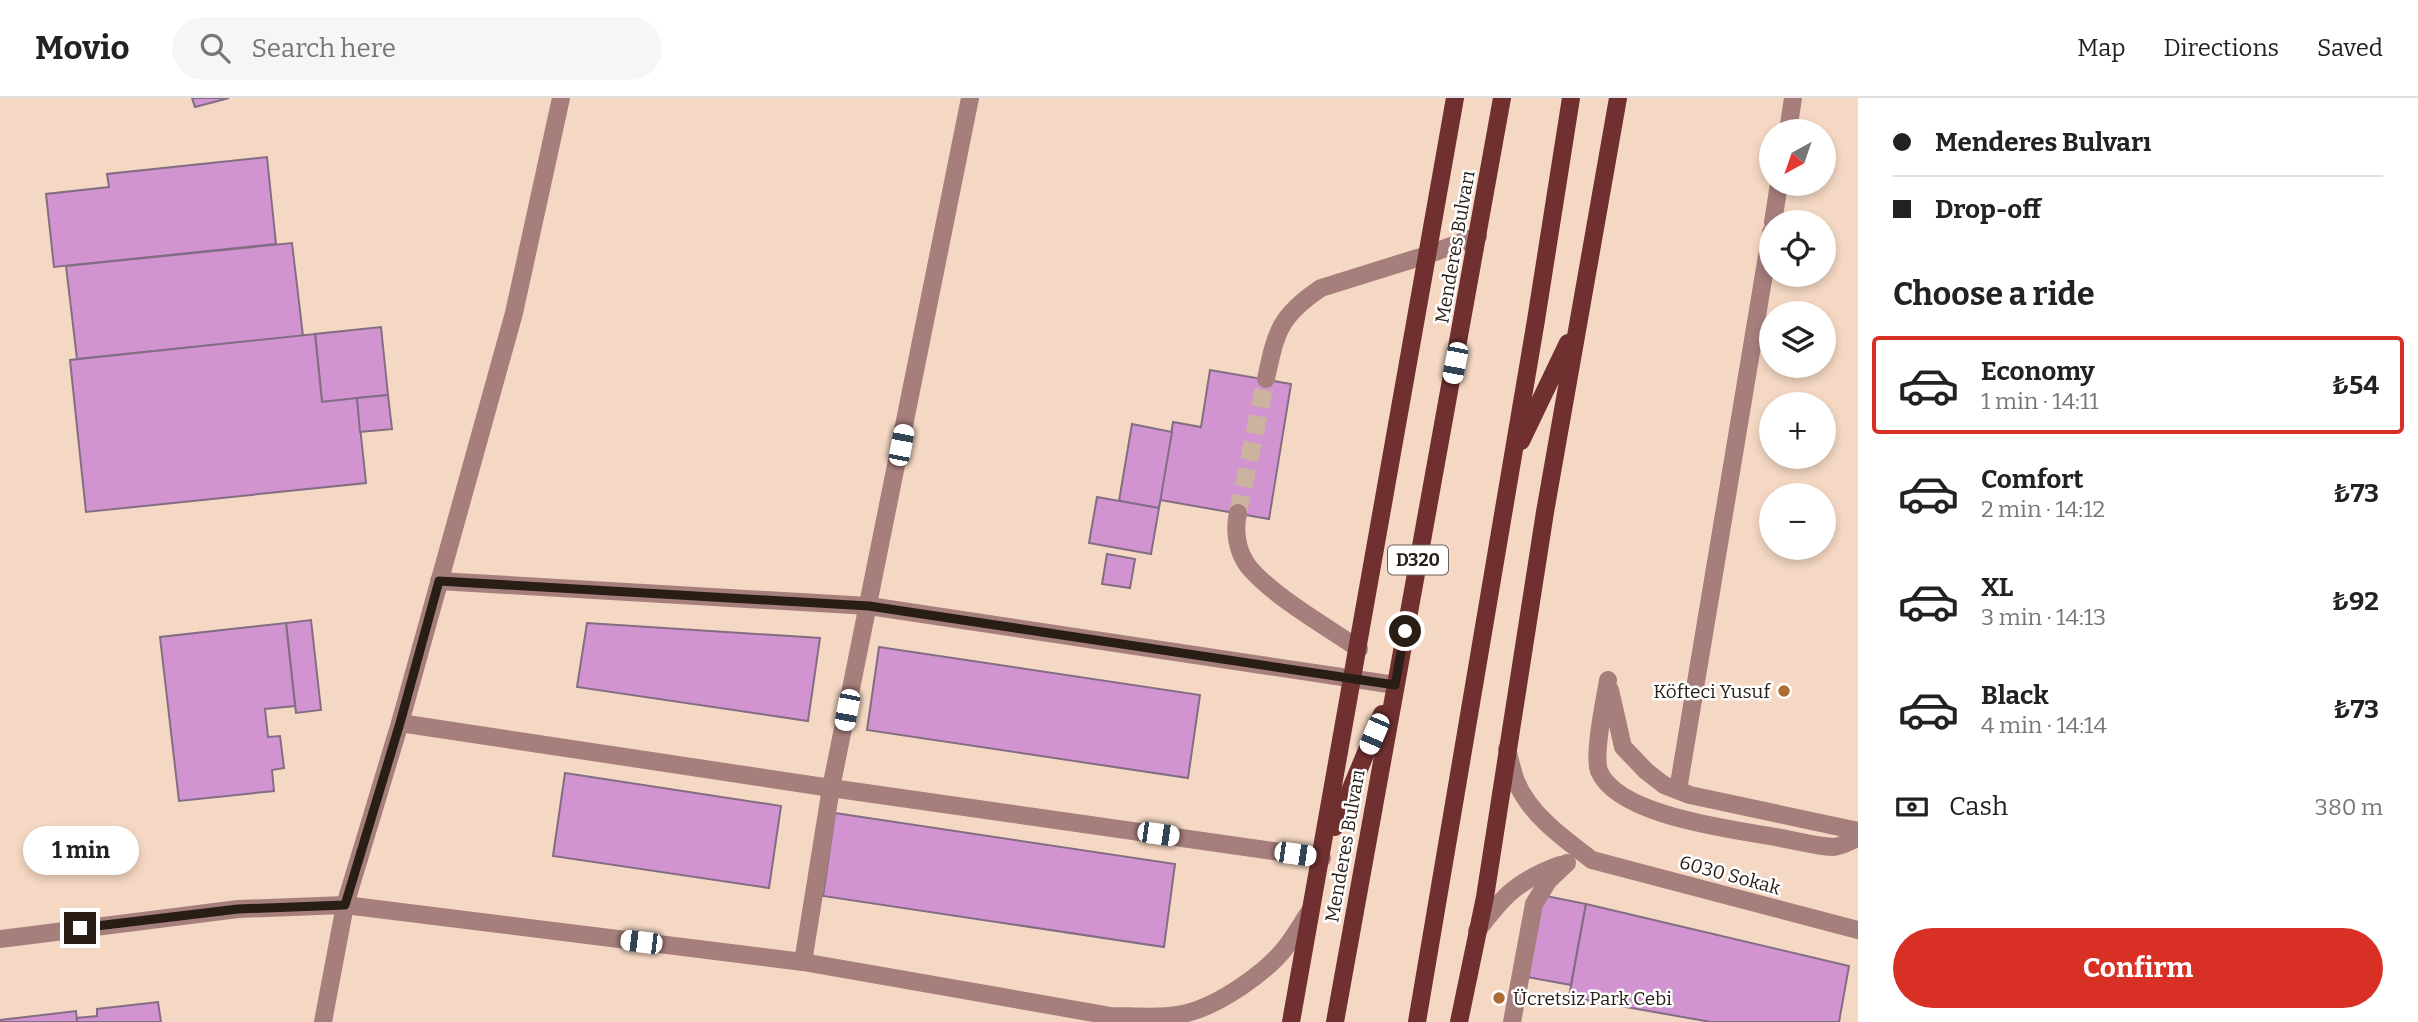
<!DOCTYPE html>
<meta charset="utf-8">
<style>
body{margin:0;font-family:Bitter,serif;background:#f6f6f6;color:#222;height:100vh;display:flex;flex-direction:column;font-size:26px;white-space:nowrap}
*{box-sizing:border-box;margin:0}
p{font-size:23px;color:#767676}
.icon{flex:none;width:38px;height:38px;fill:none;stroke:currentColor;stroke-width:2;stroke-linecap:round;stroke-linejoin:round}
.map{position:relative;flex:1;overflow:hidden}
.side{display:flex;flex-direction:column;background:#fff;width:560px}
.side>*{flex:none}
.top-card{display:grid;align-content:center;height:154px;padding:0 35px;background:#fff}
.needle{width:46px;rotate:220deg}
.buttons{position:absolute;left:1759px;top:21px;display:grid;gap:14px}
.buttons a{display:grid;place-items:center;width:77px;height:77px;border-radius:50%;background:#fff;box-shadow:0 4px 10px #0003;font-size:35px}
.end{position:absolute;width:32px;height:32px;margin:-16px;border:9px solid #281e16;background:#fff;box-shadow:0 0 0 4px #fff}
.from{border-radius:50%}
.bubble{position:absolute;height:49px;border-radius:24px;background:#fff;box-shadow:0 4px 10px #0003;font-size:23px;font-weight:700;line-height:49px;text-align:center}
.car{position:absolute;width:21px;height:42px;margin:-21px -10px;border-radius:9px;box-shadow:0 0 5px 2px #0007;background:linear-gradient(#fff 24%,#345 0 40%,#fff 0 76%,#345 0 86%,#fff 0)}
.top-card b{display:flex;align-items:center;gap:24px;height:66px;font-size:26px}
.top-card b+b{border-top:2px solid #e0e0e0}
.top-card i{width:18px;height:18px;background:#222}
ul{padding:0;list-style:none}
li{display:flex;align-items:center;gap:21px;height:98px;margin:0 14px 10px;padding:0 21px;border:4px solid transparent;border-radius:7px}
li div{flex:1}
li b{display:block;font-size:26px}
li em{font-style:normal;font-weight:700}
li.on{border-color:#d93025}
li>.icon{width:63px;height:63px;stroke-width:1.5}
h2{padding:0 35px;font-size:32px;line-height:84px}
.pay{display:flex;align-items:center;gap:18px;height:77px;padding:0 35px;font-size:26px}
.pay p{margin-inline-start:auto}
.cta{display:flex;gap:14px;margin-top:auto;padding:14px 35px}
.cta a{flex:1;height:80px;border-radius:42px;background:#d93025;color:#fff;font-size:28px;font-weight:700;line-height:80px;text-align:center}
header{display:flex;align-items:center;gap:42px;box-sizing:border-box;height:98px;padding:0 35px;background:#fff;border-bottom:2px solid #e0e0e0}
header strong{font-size:33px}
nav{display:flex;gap:38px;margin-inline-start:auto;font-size:24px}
.search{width:490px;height:63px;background:#f6f6f6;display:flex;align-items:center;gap:18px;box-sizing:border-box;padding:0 24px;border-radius:38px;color:#767676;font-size:26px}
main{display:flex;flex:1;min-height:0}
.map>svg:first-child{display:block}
.building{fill:#d194d0;stroke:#836d83;stroke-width:2}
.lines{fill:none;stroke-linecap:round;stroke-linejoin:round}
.minor-tunnel{stroke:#cbb3a0;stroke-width:18;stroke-dasharray:18 9;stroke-linecap:butt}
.minor{stroke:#a67f7d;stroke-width:18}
.major{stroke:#703030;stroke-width:18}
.route{stroke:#281e16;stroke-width:9}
.poi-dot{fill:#ac6d34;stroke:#fff;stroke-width:2.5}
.labels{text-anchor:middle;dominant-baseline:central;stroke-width:5;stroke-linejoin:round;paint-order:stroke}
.shield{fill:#fff;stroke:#68625c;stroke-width:2}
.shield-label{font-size:18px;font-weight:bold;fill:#281e16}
.street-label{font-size:19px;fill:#281e16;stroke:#fff}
.poi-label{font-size:19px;fill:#281e16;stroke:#fff;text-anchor:end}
</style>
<header>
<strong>Movio</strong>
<div class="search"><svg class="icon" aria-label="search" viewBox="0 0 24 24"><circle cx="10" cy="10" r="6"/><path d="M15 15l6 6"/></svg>Search here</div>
<nav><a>Map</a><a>Directions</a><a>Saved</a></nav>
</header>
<main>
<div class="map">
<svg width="1858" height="924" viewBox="0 0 1858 924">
<rect width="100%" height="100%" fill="#f4d8c3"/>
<!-- building -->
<g class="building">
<path d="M192 0H229L195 9Z"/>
<path d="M267 59 276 146 54 169 46 96 109 89 107 76Z"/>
<path d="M292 145 303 238 77 261 66 168Z"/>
<path d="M381 229 388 297 322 304 315 236Z"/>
<path d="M315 236 322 304 357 300 366 385 86 414 70 262Z"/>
<path d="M1210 272 1291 286 1269 421 1160 402 1173 324 1201 329Z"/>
<path d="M388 297 392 331 360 334 357 300Z"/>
<path d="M1132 326 1172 334 1159 410 1119 403Z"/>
<path d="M1097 399 1159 410 1151 456 1089 445Z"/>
<path d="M1107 456 1135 461 1130 490 1102 486Z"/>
<path d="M311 522 321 612 296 615 286 525Z"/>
<path d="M286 525 295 608 265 611 268 639 280 638 284 670 272 672 274 693 179 703 160 539Z"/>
<path d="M587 525 820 540 808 623 577 589Z"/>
<path d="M879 549 1200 597 1188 680 867 632Z"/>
<path d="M565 675 781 708 769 790 553 758Z"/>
<path d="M835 715 1175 766 1164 849 823 798Z"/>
<path d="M1541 797 1586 806 1571 887 1527 879Z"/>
<path d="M1586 806 1849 868 1839 924H1711L1569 899Z"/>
<path d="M158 904 161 924H77V920L97 918V911Z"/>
<path d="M76 913 77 924H0V922Z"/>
</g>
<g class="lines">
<!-- minor-tunnel -->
<path class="minor-tunnel" d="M1238 415 1266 281"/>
<!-- minor -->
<g class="minor">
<path d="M1788 33 1793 0"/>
<path d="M1773 124 1779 86"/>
<path d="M1266 281C1276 234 1279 218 1321 190L1427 157 1478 138"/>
<path d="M1238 415C1234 433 1237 453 1248 468 1271 497 1327 529 1359 551"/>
<path d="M439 483 869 508 1395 587"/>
<path d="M1608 582C1605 602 1593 655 1599 673 1618 718 1731 731 1775 739 1794 742 1814 748 1833 749 1841 749 1850 743 1858 740"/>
<path d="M1610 592 1623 649 1646 673 1664 687 1690 697 1858 733"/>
<path d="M400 625 831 690 1322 760"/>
<path d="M1507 651C1510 661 1512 673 1516 683 1529 716 1564 741 1592 762L1858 832"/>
<path d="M1678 692 1771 134"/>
<path d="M1477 833C1504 797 1517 783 1560 767"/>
<path d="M0 841 238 811 345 807 803 864 1111 918C1135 918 1163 921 1187 915 1219 907 1266 875 1286 849 1295 837 1302 825 1310 813"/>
<path d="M803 864 831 690 970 0"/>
<path d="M323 924 345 807 400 625 514 215 561 0"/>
<path d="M1512 924 1534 806 1548 783 1567 765"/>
</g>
<!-- major -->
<g class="major">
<path d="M1521 343 1568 245"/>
<path d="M1335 729 1382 616"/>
<path d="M1291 924 1455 0"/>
<path d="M1335 924 1502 0"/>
<path d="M1417 924 1536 222 1571 0"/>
<path d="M1459 924 1485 799 1545 414 1618 0"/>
</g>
</g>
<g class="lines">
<!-- route -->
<path class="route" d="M80 830 238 811 345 807 400 625 439 483 869 508 1395 587 1405 533"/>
</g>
<!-- markers -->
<g class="poi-dot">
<circle cx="1784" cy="593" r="7"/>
<circle cx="1499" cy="900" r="7"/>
</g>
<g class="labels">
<!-- shield labels -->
<rect class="shield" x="1388" y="447.5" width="60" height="29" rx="5"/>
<g class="shield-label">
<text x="1418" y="462">D320</text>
</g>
<!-- street labels -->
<g class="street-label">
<text transform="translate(1455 149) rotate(-80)">Menderes Bulvarı</text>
<text transform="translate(1345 748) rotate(-80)">Menderes Bulvarı</text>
<text transform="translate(1730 777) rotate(15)">6030 Sokak</text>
</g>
<!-- poi labels -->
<g class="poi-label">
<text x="1770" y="593">Köfteci Yusuf</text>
<text x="1513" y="900" text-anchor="start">Ücretsiz Park Cebi</text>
</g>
</g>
</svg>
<div class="buttons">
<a><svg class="needle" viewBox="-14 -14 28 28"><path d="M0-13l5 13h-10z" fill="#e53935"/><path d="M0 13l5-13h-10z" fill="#767676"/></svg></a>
<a><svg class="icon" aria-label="locate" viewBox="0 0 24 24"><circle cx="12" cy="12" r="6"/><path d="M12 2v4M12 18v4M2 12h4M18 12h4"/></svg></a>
<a><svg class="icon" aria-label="layers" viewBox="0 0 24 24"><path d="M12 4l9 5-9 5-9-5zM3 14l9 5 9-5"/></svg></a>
<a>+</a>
<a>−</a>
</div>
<i class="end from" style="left:1405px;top:533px"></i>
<i class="end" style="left:80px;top:830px"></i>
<div class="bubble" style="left:23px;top:728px;width:116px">1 min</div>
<i class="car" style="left:1455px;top:265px;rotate:191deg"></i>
<i class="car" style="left:901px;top:347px;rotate:11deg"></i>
<i class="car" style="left:847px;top:612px;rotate:191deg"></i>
<i class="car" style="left:1374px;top:636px;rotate:203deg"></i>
<i class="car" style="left:1158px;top:736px;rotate:98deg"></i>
<i class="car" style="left:1295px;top:756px;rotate:98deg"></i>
<i class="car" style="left:641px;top:844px;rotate:277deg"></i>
</div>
<section class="side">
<div class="top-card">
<b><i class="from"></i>Menderes Bulvarı</b>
<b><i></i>Drop-off</b>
</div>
<h2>Choose a ride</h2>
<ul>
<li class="on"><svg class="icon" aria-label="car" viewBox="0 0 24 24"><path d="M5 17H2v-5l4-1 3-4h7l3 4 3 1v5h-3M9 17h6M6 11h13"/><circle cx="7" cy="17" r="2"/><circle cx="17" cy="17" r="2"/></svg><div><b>Economy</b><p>1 min · 14:11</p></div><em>₺54</em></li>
<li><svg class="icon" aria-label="car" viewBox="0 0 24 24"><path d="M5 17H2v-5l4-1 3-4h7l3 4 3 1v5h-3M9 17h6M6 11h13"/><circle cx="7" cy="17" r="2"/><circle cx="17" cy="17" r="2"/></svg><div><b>Comfort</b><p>2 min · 14:12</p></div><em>₺73</em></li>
<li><svg class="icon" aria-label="car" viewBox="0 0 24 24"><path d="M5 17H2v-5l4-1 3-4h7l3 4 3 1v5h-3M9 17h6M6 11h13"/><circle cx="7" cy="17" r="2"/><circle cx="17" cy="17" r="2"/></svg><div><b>XL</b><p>3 min · 14:13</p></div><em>₺92</em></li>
<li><svg class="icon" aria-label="car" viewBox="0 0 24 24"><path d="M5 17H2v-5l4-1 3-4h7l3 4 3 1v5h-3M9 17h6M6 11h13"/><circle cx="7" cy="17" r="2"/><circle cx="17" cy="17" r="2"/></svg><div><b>Black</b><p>4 min · 14:14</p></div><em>₺73</em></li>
</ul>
<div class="pay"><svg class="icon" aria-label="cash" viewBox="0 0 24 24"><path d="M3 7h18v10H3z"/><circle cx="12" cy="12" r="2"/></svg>Cash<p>380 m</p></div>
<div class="cta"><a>Confirm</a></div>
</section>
</main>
